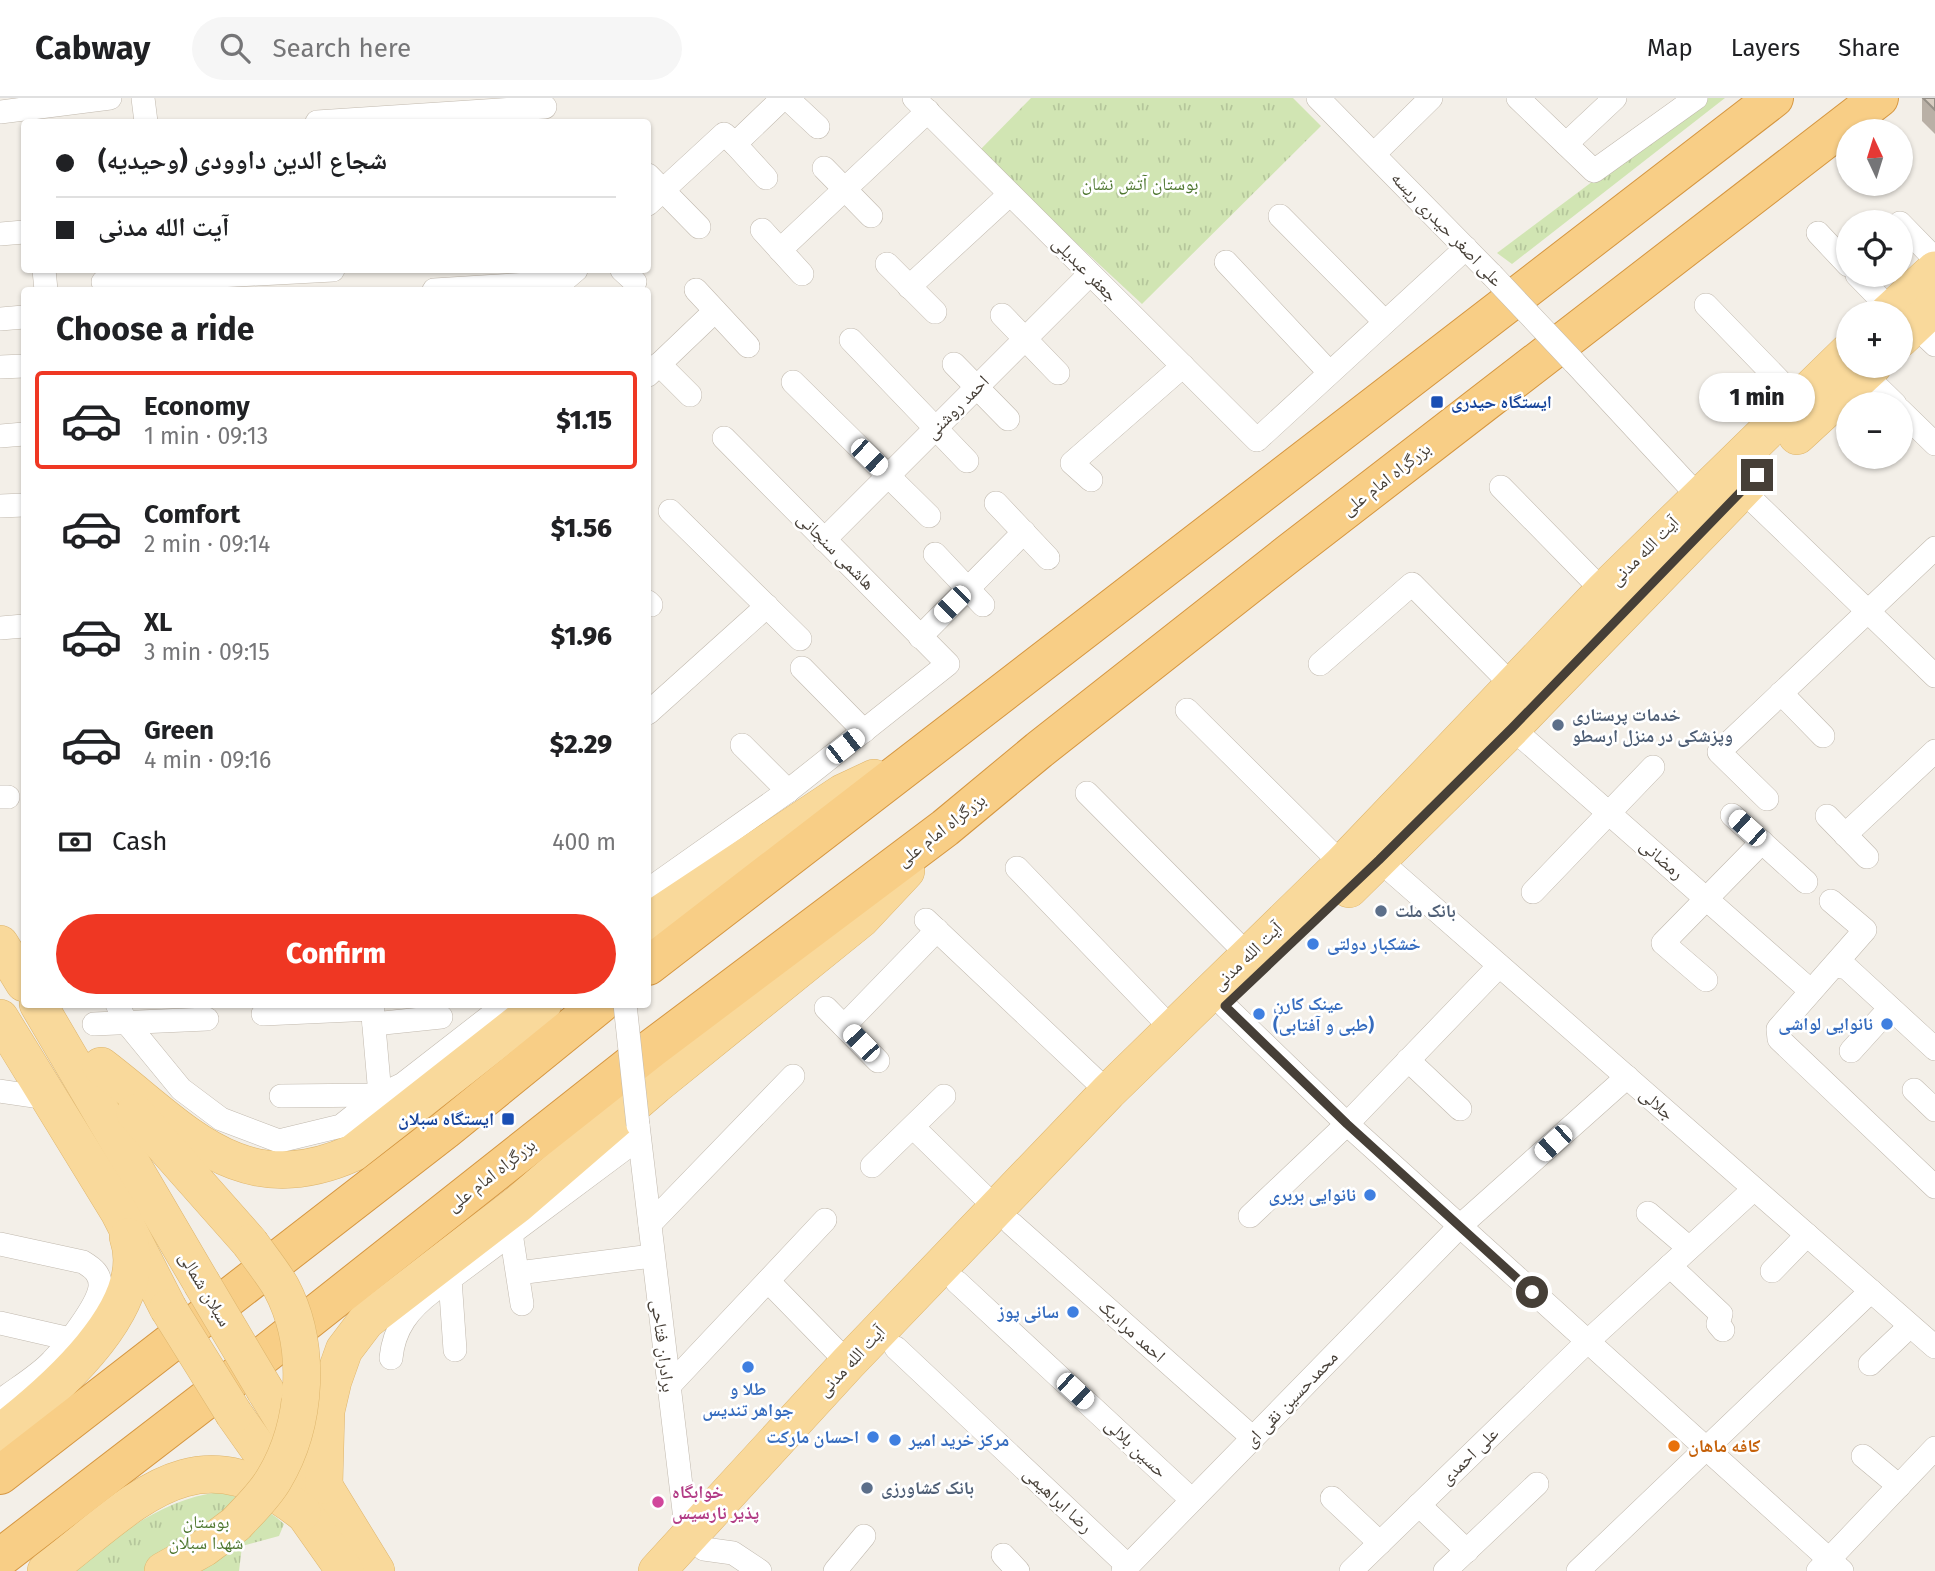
<!DOCTYPE html>
<meta charset="utf-8">
<style>
body{margin:0;font-family:"Fira Sans","Noto Naskh Arabic",sans-serif;background:#f6f6f6;color:#202124;height:100vh;display:flex;flex-direction:column;font-size:26px;white-space:nowrap}
*{box-sizing:border-box;margin:0}
p{font-size:23px;color:#757577}
.icon{flex:none;width:38px;height:38px;fill:none;stroke:currentColor;stroke-width:2;stroke-linecap:round;stroke-linejoin:round}
.map{position:relative;flex:1;overflow:hidden}
.drawer{position:absolute;left:21px;top:189px;width:630px;height:721px;display:flex;flex-direction:column;background:#fff;border-radius:7px;box-shadow:0 2px 5px #0004}
.drawer>*{flex:none}
.banner{position:absolute;left:21px;top:21px;width:630px;height:154px;border-radius:7px;box-shadow:0 2px 5px #0004;display:grid;align-content:center;height:154px;padding:0 35px;background:#fff}
.needle{width:46px;rotate:356deg}
.tools{position:absolute;left:1836px;top:21px;display:grid;gap:14px}
.tools a{display:grid;place-items:center;width:77px;height:77px;border-radius:50%;background:#fff;box-shadow:0 2px 5px #0004;font-size:35px}
.end{position:absolute;width:32px;height:32px;margin:-16px;border:9px solid #463f37;background:#fff;box-shadow:0 0 0 4px #fff}
.from{border-radius:50%}
.bubble{position:absolute;height:49px;border-radius:24px;background:#fff;box-shadow:0 2px 5px #0004;font-size:23px;font-weight:800;line-height:49px;text-align:center}
.car{position:absolute;width:21px;height:42px;margin:-21px -10px;border-radius:9px;box-shadow:0 0 5px 2px #0007;background:linear-gradient(#fff 24%,#345 0 40%,#fff 0 76%,#345 0 86%,#fff 0)}
.banner b{display:flex;align-items:center;gap:24px;height:66px;font-size:26px}
.banner b+b{border-top:2px solid #e0e0e0}
.banner i{width:18px;height:18px;background:#202124}
ul{padding:0;list-style:none}
li{display:flex;align-items:center;gap:21px;height:98px;margin:0 14px 10px;padding:0 21px;border:4px solid transparent;border-radius:7px}
li div{flex:1}
li b{display:block;font-size:26px}
li em{font-style:normal;font-weight:800}
li.active{border-color:#ef3723}
li>.icon{width:63px;height:63px;stroke-width:1.5}
h2{padding:0 35px;font-size:32px;line-height:84px}
.pay{display:flex;align-items:center;gap:18px;height:77px;padding:0 35px;font-size:26px}
.pay p{margin-inline-start:auto}
.button{display:flex;gap:14px;margin-top:auto;padding:14px 35px}
.button a{flex:1;height:80px;border-radius:42px;background:#ef3723;color:#fff;font-size:28px;font-weight:800;line-height:80px;text-align:center}
header{display:flex;align-items:center;gap:42px;box-sizing:border-box;height:98px;padding:0 35px;background:#fff;border-bottom:2px solid #e0e0e0}
header strong{font-size:33px}
nav{display:flex;gap:38px;margin-inline-start:auto;font-size:24px}
.search{width:490px;height:63px;background:#f6f6f6;display:flex;align-items:center;gap:18px;box-sizing:border-box;padding:0 24px;border-radius:38px;color:#757577;font-size:26px}
.map>svg:first-child{display:block}
.grass{fill:url(#grass-tufts)}
.lines{fill:none;stroke-linecap:round;stroke-linejoin:round}
.minor-casing{stroke:#c1b9ae;stroke-width:24}
.primary-casing{stroke:#deb56c;stroke-width:38}
.trunk-casing{stroke:#d59640;stroke-width:40}
.minor{stroke:#fff;stroke-width:23}
.primary{stroke:#f9d99b;stroke-width:37}
.trunk{stroke:#f8ce86;stroke-width:38}
.minor-bridge-casing{stroke:#c1b9ae;stroke-width:24;stroke-linecap:butt}
.primary-bridge-casing{stroke:#deb56c;stroke-width:38;stroke-linecap:butt}
.minor-bridge{stroke:#fff;stroke-width:23}
.primary-bridge{stroke:#f9d99b;stroke-width:37}
.wall{fill:#b9b0a6}
.building{fill:#d7cdc1;stroke:#969087;stroke-width:2}
.route{stroke:#463f37;stroke-width:9}
.transit-dot{fill:#1a4fb4;stroke:#fff;stroke-width:2.5}
.service-dot{fill:#5c6f8a;stroke:#fff;stroke-width:2.5}
.shop-dot{fill:#3f7fe0;stroke:#fff;stroke-width:2.5}
.food-dot{fill:#e8710a;stroke:#fff;stroke-width:2.5}
.hotel-dot{fill:#d1479c;stroke:#fff;stroke-width:2.5}
.labels{text-anchor:middle;dominant-baseline:central;stroke-width:5;stroke-linejoin:round;paint-order:stroke}
.park-label{font-size:18px;fill:#4c752d;stroke:#fff}
.street-label{font-size:18px;fill:#463f37;stroke:#fff}
.transit-label{font-size:18px;font-weight:bold;fill:#164399;stroke:#fff;text-anchor:start}
.service-label{font-size:18px;font-weight:bold;fill:#4e5e75;stroke:#fff;text-anchor:start}
.shop-label{font-size:18px;font-weight:bold;fill:#366cbe;stroke:#fff;text-anchor:end}
.food-label{font-size:18px;font-weight:bold;fill:#c56008;stroke:#fff;text-anchor:start}
.hotel-label{font-size:18px;font-weight:bold;fill:#b23c85;stroke:#fff;text-anchor:start}
</style>
<header>
<strong>Cabway</strong>
<div class="search"><svg class="icon" aria-label="search" viewBox="0 0 24 24"><circle cx="10" cy="10" r="6"/><path d="M15 15l6 6"/></svg>Search here</div>
<nav><a>Map</a><a>Layers</a><a>Share</a></nav>
</header>
<div class="map">
<svg width="1935" height="1473" viewBox="0 0 1935 1473">
<defs>
<pattern id="grass-tufts" width="24" height="20" patternUnits="userSpaceOnUse" patternTransform="scale(1.75)"><rect width="24" height="20" fill="#d1e5b3"/><path d="M3 7l-1-3M5 7V3M7 7l1-3M15 17l-1-3M17 17v-4M19 17l1-3" fill="none" stroke="#b5c69b"/></pattern>
</defs>
<rect width="100%" height="100%" fill="#f3efe8"/>
<!-- grass -->
<g class="grass">
<path d="M1031 0H1293L1321 28 1142 206 978 54Z"/>
<path d="M1704 0H1725L1512 166 1497 155Z"/>
<path d="M219 1394C243 1400 266 1409 284 1426L279 1438 242 1448 239 1473H73C116 1438 163 1401 219 1394Z"/>
</g>
<g class="lines">
<!-- minor casing -->
<g class="minor-casing">
<g id="minor">
<path d="M143 0 146 24"/>
<path d="M787 0 818 29"/>
<path d="M914 0 1257 342 1466 150"/>
<path d="M1318 0 1492 177"/>
<path d="M1518 0 1594 73 1696 0"/>
<path d="M0 14 110 0"/>
<path d="M317 24 545 9"/>
<path d="M735 46 766 80"/>
<path d="M1566 46 1615 0"/>
<path d="M1374 56 1431 0"/>
<path d="M824 70 871 118"/>
<path d="M648 77 699 129"/>
<path d="M648 106 724 36 735 46 783 0"/>
<path d="M1280 118 1385 224"/>
<path d="M1900 125 1935 161"/>
<path d="M762 132 802 176"/>
<path d="M1818 135 1848 167"/>
<path d="M0 136 24 134"/>
<path d="M780 152 928 13"/>
<path d="M1226 164 1329 274"/>
<path d="M887 166 935 214"/>
<path d="M44 172 46 192"/>
<path d="M622 172 635 184"/>
<path d="M1857 177 1891 212"/>
<path d="M103 184 333 172"/>
<path d="M909 189 1010 96"/>
<path d="M434 192 562 184 576 172"/>
<path d="M696 192 748 248"/>
<path d="M1706 207 1799 303"/>
<path d="M1002 217 1058 275"/>
<path d="M0 221 24 219"/>
<path d="M1915 228 1935 247"/>
<path d="M851 242 967 363"/>
<path d="M1573 263 1699 399"/>
<path d="M659 266 690 297"/>
<path d="M954 266 1008 321"/>
<path d="M0 269 24 268"/>
<path d="M1857 269 1895 306"/>
<path d="M648 277 715 213"/>
<path d="M793 284 929 418"/>
<path d="M1900 312 1935 346"/>
<path d="M0 338 24 336"/>
<path d="M1091 382 1072 365 1183 268"/>
<path d="M1501 389 1603 493"/>
<path d="M1742 392 1935 578"/>
<path d="M996 405 1048 460"/>
<path d="M0 408 24 407"/>
<path d="M670 413 800 541"/>
<path d="M824 442 1090 176"/>
<path d="M935 456 983 507"/>
<path d="M648 504 651 507"/>
<path d="M0 530 24 528"/>
<path d="M920 539 1024 434"/>
<path d="M1320 566 1412 486 1511 586"/>
<path d="M802 570 864 633"/>
<path d="M1781 595 1823 638"/>
<path d="M1187 612 1342 766"/>
<path d="M648 615 767 508"/>
<path d="M1512 630 1811 893"/>
<path d="M742 647 788 693"/>
<path d="M1087 695 1248 857"/>
<path d="M0 699H8"/>
<path d="M1767 701 1719 654 1935 450"/>
<path d="M1732 717 1806 784"/>
<path d="M1827 718 1867 759"/>
<path d="M1845 737 1935 653"/>
<path d="M1379 762 1935 1249"/>
<path d="M1017 770 1171 930"/>
<path d="M648 792 788 693 948 566 724 340"/>
<path d="M1533 794 1653 669"/>
<path d="M1831 803 1865 832 1778 931 1779 941 1935 1089"/>
<path d="M926 822 1108 994"/>
<path d="M1835 868 1847 870 1935 951"/>
<path d="M1706 882 1663 845 1762 744"/>
<path d="M117 906 126 924 181 991 221 1021 279 1043 341 1028 380 997 403 986 506 906"/>
<path d="M1225 908 1347 1026 1842 1473"/>
<path d="M826 910 878 963"/>
<path d="M263 916 373 911"/>
<path d="M94 926 207 921"/>
<path d="M374 926 441 919"/>
<path d="M844 928 937 832"/>
<path d="M1851 953 1890 910"/>
<path d="M1408 962 1460 1011"/>
<path d="M1914 992 1935 1012"/>
<path d="M0 993 53 1001"/>
<path d="M281 998 380 997 372 906"/>
<path d="M638 1027 687 1438"/>
<path d="M914 1030 996 1110"/>
<path d="M872 1068 944 998"/>
<path d="M1648 1115 1689 1150"/>
<path d="M1250 1118 1347 1026 1499 868"/>
<path d="M650 1126 793 978"/>
<path d="M1012 1126 1253 1340"/>
<path d="M511 1135 522 1206"/>
<path d="M0 1146 83 1164C93 1170 101 1176 100 1189 98 1207 65 1250 52 1263 38 1278 17 1290 0 1303"/>
<path d="M1670 1168 1721 1216 1718 1226 1723 1232"/>
<path d="M1772 1173 1807 1137"/>
<path d="M518 1175 652 1158"/>
<path d="M768 1183 848 1265"/>
<path d="M957 1184 1192 1402"/>
<path d="M0 1225 70 1241"/>
<path d="M896 1250 1128 1468"/>
<path d="M455 1252 450 1181 639 1040"/>
<path d="M391 1260C394 1230 409 1211 433 1193"/>
<path d="M1870 1266 1910 1228"/>
<path d="M668 1289 825 1122"/>
<path d="M1863 1358 1899 1388"/>
<path d="M1332 1400 1380 1445"/>
<path d="M1419 1407 1467 1453"/>
<path d="M704 1451 733 1455 760 1473"/>
<path d="M1003 1457 1018 1473"/>
<path d="M835 1473 864 1438"/>
<path d="M1123 1473 1460 1128 1627 979"/>
<path d="M1351 1473 1587 1244 1754 1091"/>
<path d="M1445 1473 1537 1386"/>
<path d="M1578 1473 1871 1193"/>
<path d="M1818 1473 1935 1350"/>
</g>
</g>
<!-- primary casing -->
<g class="primary-casing">
<g id="primary">
<path d="M1888 215 1935 172"/>
<path d="M1900 241 1935 208"/>
<path d="M1797 338 1873 268"/>
<path d="M1349 791 1512 630 1755 379"/>
<path d="M648 824 842 695 874 680"/>
<path d="M0 846 24 885"/>
<path d="M38 906 201 1184"/>
<path d="M0 920 119 1114 168 1210"/>
<path d="M101 968C184 1031 240 1106 353 1055L543 906"/>
<path d="M135 1015 250 1145"/>
<path d="M265 1292 376 1473"/>
<path d="M234 1316 345 1473"/>
<path d="M0 1335C49 1297 153 1210 128 1139"/>
<path d="M324 1387 326 1313 333 1283 344 1252 366 1223 518 1106 656 987 861 821 906 773"/>
<path d="M46 1473C134 1407 193 1328 302 1414"/>
<path d="M163 1473 204 1450 236 1426"/>
<path d="M657 1473 848 1265 1108 994 1342 766 1603 493 1848 254"/>
</g>
</g>
<!-- trunk casing -->
<g class="trunk-casing">
<g id="trunk">
<path d="M648 868 1774 0"/>
<path d="M0 1377 445 1032 600 906"/>
<path d="M0 1460 269 1253 651 951 945 730 1039 652 1288 456 1879 0"/>
</g>
</g>
<!-- minor -->
<use href="#minor" class="minor"/>
<!-- primary -->
<use href="#primary" class="primary"/>
<!-- trunk -->
<use href="#trunk" class="trunk"/>
<!-- minor-bridge casing -->
<g class="minor-bridge-casing">
<g id="minor-bridge">
<path d="M1492 177 1573 263"/>
<path d="M625 906 638 1027"/>
</g>
</g>
<!-- primary-bridge casing -->
<g class="primary-bridge-casing">
<g id="primary-bridge">
<path d="M201 1184 265 1292"/>
<path d="M168 1210 234 1316"/>
<path d="M236 1426C249 1412 264 1398 274 1381 307 1326 312 1247 281 1189 272 1174 260 1159 250 1145"/>
</g>
</g>
<!-- minor-bridge -->
<use href="#minor-bridge" class="minor-bridge"/>
<!-- primary-bridge -->
<use href="#primary-bridge" class="primary-bridge"/>
</g>
<!-- wall -->
<path class="wall" d="M1922 0H1935V36L1922 23Z"/>
<!-- building -->
<path class="building" d="M1923 0H1935V12Z"/>
<g class="lines">
<!-- route -->
<path class="route" d="M1532 1194 1347 1026 1225 908 1379 762 1512 630 1757 377"/>
</g>
<!-- markers -->
<g class="transit-dot">
<rect x="1430" y="297" width="14" height="14" rx="3.5"/>
<rect x="501" y="1014" width="14" height="14" rx="3.5"/>
</g>
<g class="service-dot">
<circle cx="1558" cy="627" r="7"/>
<circle cx="1381" cy="813" r="7"/>
<circle cx="867" cy="1390" r="7"/>
</g>
<g class="shop-dot">
<circle cx="1313" cy="846" r="7"/>
<circle cx="1259" cy="916" r="7"/>
<circle cx="1887" cy="926" r="7"/>
<circle cx="1370" cy="1097" r="7"/>
<circle cx="1073" cy="1214" r="7"/>
<circle cx="748" cy="1269" r="7"/>
<circle cx="873" cy="1339" r="7"/>
<circle cx="895" cy="1342" r="7"/>
</g>
<circle class="food-dot" cx="1674" cy="1348" r="7"/>
<circle class="hotel-dot" cx="658" cy="1404" r="7"/>
<g class="labels">
<!-- park labels -->
<g class="park-label">
<text x="1140" y="86">بوستان آتش نشان</text>
<text x="206" y="1424">بوستان<tspan x="206" dy="21">شهدا سبلان</tspan></text>
</g>
<!-- street labels -->
<g class="street-label">
<text transform="translate(1447 131) rotate(46)">علی اصغر حیدری ریسه</text>
<text transform="translate(1085 171) rotate(45)">جعفر عبدیلی</text>
<text transform="translate(957 309) rotate(-45)">احمد روشنی</text>
<text transform="translate(1386 381) rotate(-38)">بزرگراه امام علی</text>
<text transform="translate(836 453) rotate(45)">هاشمی سنجانی</text>
<text transform="translate(1644 453) rotate(-45)">آیت الله مدنی</text>
<text transform="translate(941 732) rotate(-38)">بزرگراه امام علی</text>
<text transform="translate(1662 761) rotate(41)">رمضانی</text>
<text transform="translate(1247 858) rotate(-44)">آیت الله مدنی</text>
<text transform="translate(1657 1006) rotate(41)">جلالی</text>
<text transform="translate(491 1077) rotate(-38)">بزرگراه امام علی</text>
<text transform="translate(205 1191) rotate(59)">سبلان شمالی</text>
<text transform="translate(1132 1233) rotate(42)">احمد مرادبک</text>
<text transform="translate(663 1248) rotate(83)">برادران فتاحی</text>
<text transform="translate(851 1263) rotate(-47)">آیت الله مدنی</text>
<text transform="translate(1291 1301) rotate(-46)">محمدحسین نقی ای</text>
<text transform="translate(1136 1350) rotate(43)">حسین بلالی</text>
<text transform="translate(1469 1358) rotate(-44)">علی احمدی</text>
<text transform="translate(1058 1402) rotate(43)">رضا ابراهیمی</text>
</g>
<!-- transit labels -->
<g class="transit-label">
<text x="1451" y="304">ایستگاه حیدری</text>
<text x="494" y="1021" text-anchor="end">ایستگاه سبلان</text>
</g>
<!-- service labels -->
<g class="service-label">
<text x="1572" y="617">خدمات پرستاری<tspan x="1572" dy="21">وپزشکی در منزل ارسطو</tspan></text>
<text x="1395" y="813">بانک ملت</text>
<text x="881" y="1390">بانک کشاورزی</text>
</g>
<!-- shop labels -->
<g class="shop-label">
<text x="1327" y="846" text-anchor="start">خشکبار دولتی</text>
<text x="1273" y="906" text-anchor="start">عینک کارن<tspan x="1273" dy="21">(طبی و آفتابی)</tspan></text>
<text x="1873" y="926">نانوایی لواشی</text>
<text x="1356" y="1097">نانوایی بربری</text>
<text x="1059" y="1214">سانی پوز</text>
<text x="748" y="1291" text-anchor="middle">طلا و<tspan x="748" dy="21">جواهر تندیس</tspan></text>
<text x="859" y="1339">احسان مارکت</text>
<text x="909" y="1342" text-anchor="start">مرکز خرید امیر</text>
</g>
<!-- food labels -->
<g class="food-label">
<text x="1688" y="1348">کافه ماهان</text>
</g>
<!-- hotel labels -->
<g class="hotel-label">
<text x="672" y="1394">خوابگاه<tspan x="672" dy="21">پذیر نارسیس</tspan></text>
</g>
</g>
</svg>
<div class="tools">
<a><svg class="needle" viewBox="-14 -14 28 28"><path d="M0-13l5 13h-10z" fill="#e53935"/><path d="M0 13l5-13h-10z" fill="#757577"/></svg></a>
<a><svg class="icon" aria-label="locate" viewBox="0 0 24 24"><circle cx="12" cy="12" r="6"/><path d="M12 2v4M12 18v4M2 12h4M18 12h4"/></svg></a>
<a>+</a>
<a>−</a>
</div>
<i class="end from" style="left:1532px;top:1194px"></i>
<i class="end" style="left:1757px;top:377px"></i>
<div class="bubble" style="left:1699px;top:275px;width:116px">1 min</div>
<i class="car" style="left:869px;top:359px;rotate:134deg"></i>
<i class="car" style="left:952px;top:506px;rotate:225deg"></i>
<i class="car" style="left:845px;top:648px;rotate:52deg"></i>
<i class="car" style="left:1747px;top:730px;rotate:312deg"></i>
<i class="car" style="left:861px;top:945px;rotate:316deg"></i>
<i class="car" style="left:1553px;top:1045px;rotate:228deg"></i>
<i class="car" style="left:1075px;top:1293px;rotate:133deg"></i>
<div class="banner">
<b><i class="from"></i>شجاع الدین داوودی (وحیدیه)</b>
<b><i></i>آیت الله مدنی</b>
</div>
<section class="drawer">
<h2>Choose a ride</h2>
<ul>
<li class="active"><svg class="icon" aria-label="car" viewBox="0 0 24 24"><path d="M5 17H2v-5l4-1 3-4h7l3 4 3 1v5h-3M9 17h6M6 11h13"/><circle cx="7" cy="17" r="2"/><circle cx="17" cy="17" r="2"/></svg><div><b>Economy</b><p>1 min · 09:13</p></div><em>$1.15</em></li>
<li><svg class="icon" aria-label="car" viewBox="0 0 24 24"><path d="M5 17H2v-5l4-1 3-4h7l3 4 3 1v5h-3M9 17h6M6 11h13"/><circle cx="7" cy="17" r="2"/><circle cx="17" cy="17" r="2"/></svg><div><b>Comfort</b><p>2 min · 09:14</p></div><em>$1.56</em></li>
<li><svg class="icon" aria-label="car" viewBox="0 0 24 24"><path d="M5 17H2v-5l4-1 3-4h7l3 4 3 1v5h-3M9 17h6M6 11h13"/><circle cx="7" cy="17" r="2"/><circle cx="17" cy="17" r="2"/></svg><div><b>XL</b><p>3 min · 09:15</p></div><em>$1.96</em></li>
<li><svg class="icon" aria-label="car" viewBox="0 0 24 24"><path d="M5 17H2v-5l4-1 3-4h7l3 4 3 1v5h-3M9 17h6M6 11h13"/><circle cx="7" cy="17" r="2"/><circle cx="17" cy="17" r="2"/></svg><div><b>Green</b><p>4 min · 09:16</p></div><em>$2.29</em></li>
</ul>
<div class="pay"><svg class="icon" aria-label="cash" viewBox="0 0 24 24"><path d="M3 7h18v10H3z"/><circle cx="12" cy="12" r="2"/></svg>Cash<p>400 m</p></div>
<div class="button"><a>Confirm</a></div>
</section>
</div>
